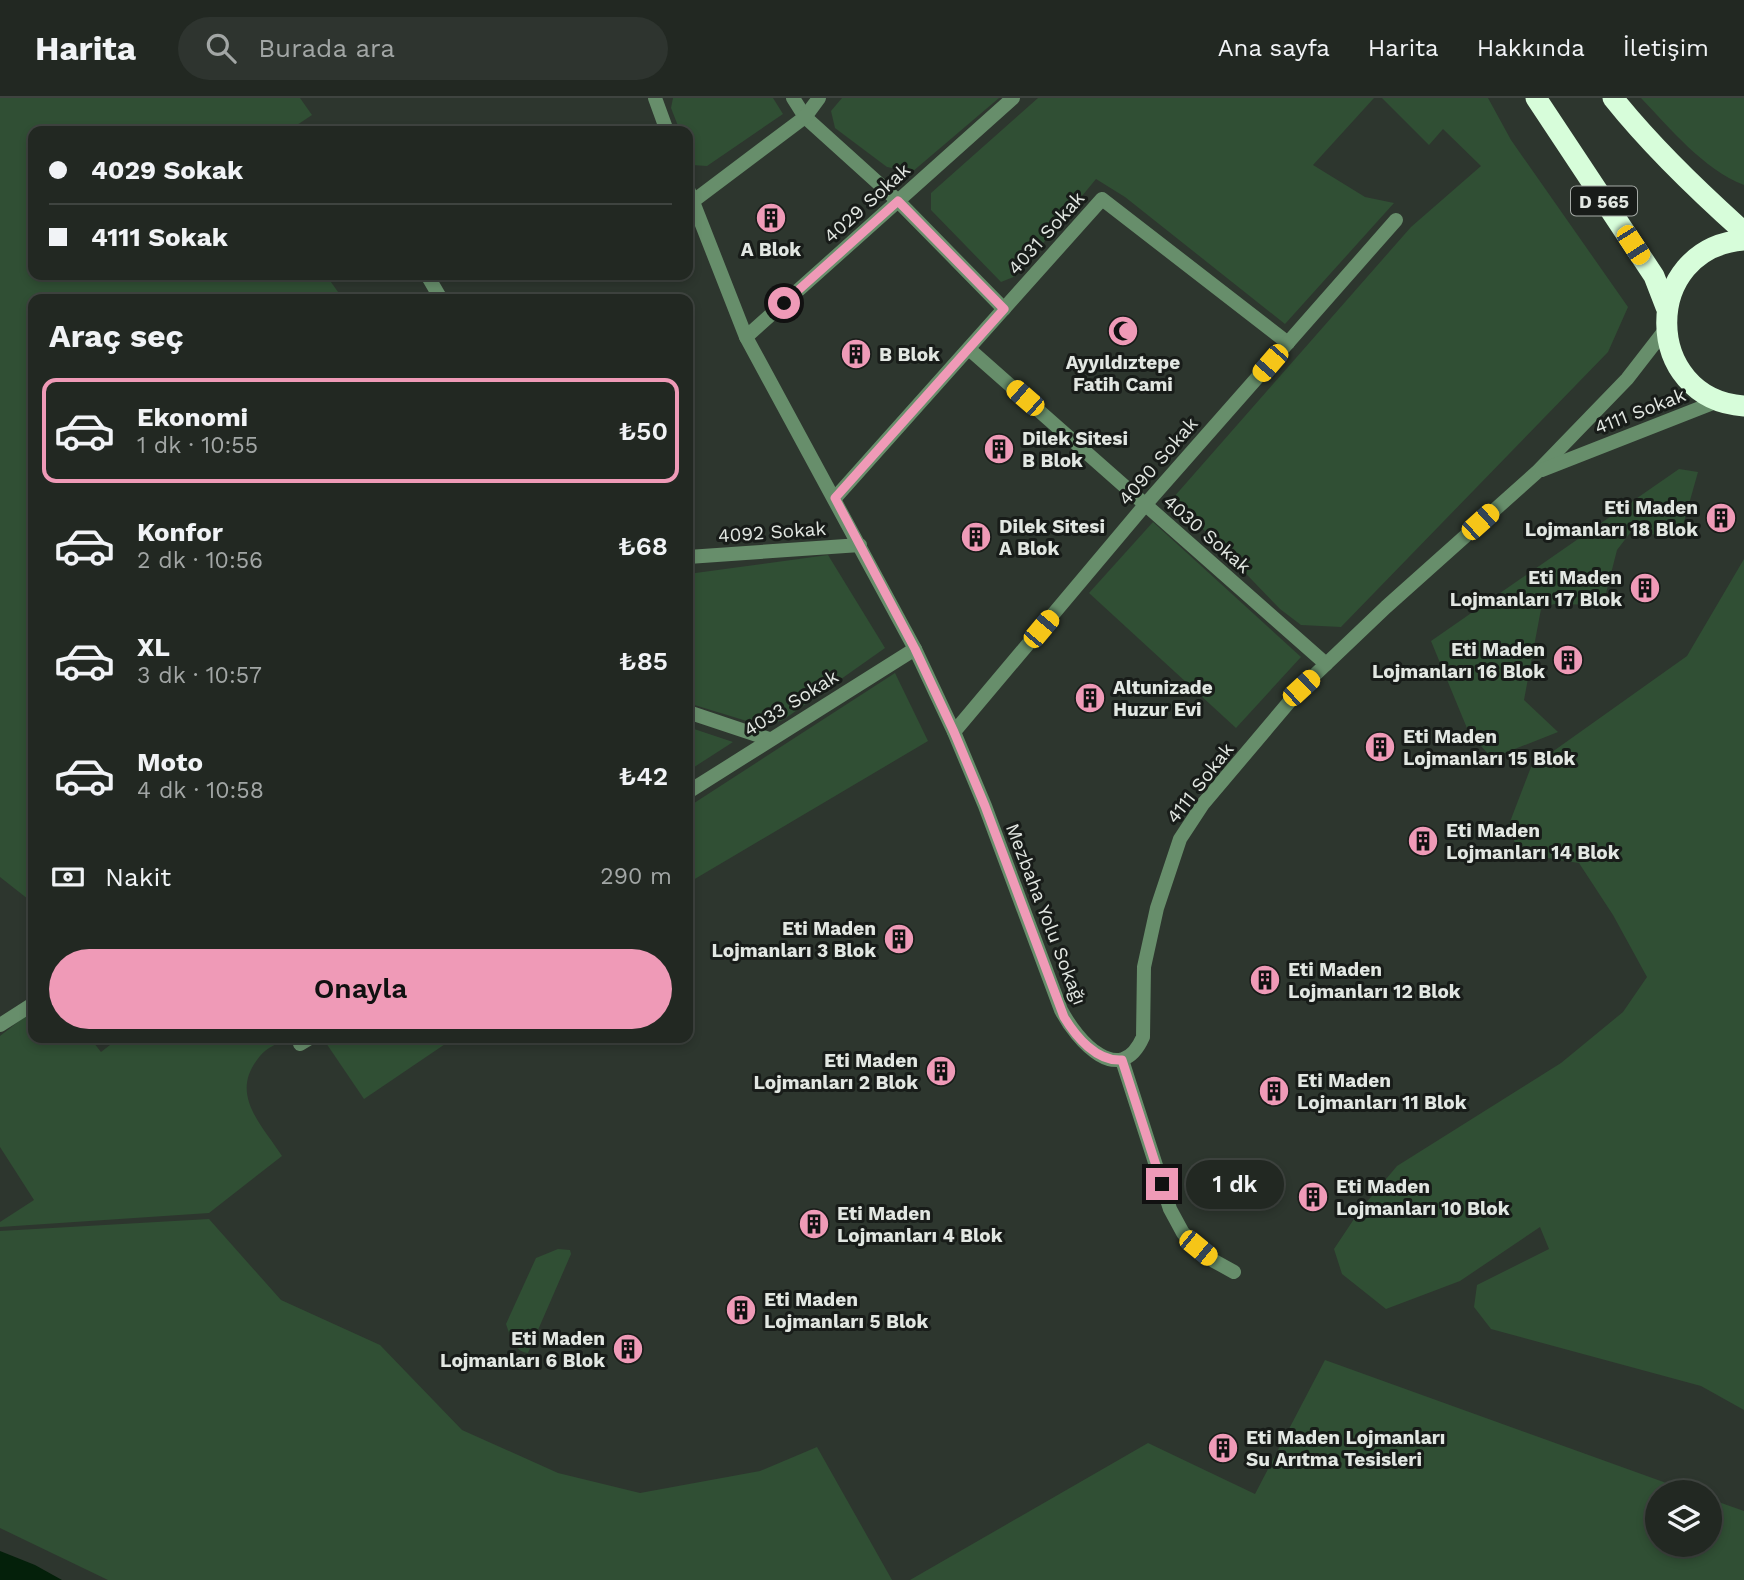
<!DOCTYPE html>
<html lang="tr">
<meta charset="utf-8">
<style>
body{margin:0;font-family:"Work Sans",sans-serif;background:#2e342f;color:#f1f3f6;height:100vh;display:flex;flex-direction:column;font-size:26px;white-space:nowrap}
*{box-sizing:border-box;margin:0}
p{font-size:23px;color:#a2a6a5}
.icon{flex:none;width:38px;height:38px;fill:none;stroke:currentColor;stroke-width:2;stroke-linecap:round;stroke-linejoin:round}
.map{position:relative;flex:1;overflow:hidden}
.details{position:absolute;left:28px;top:196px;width:665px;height:749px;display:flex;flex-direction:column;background:#222822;border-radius:14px;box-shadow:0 4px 10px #0003,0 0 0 2px #3f4440}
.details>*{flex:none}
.banner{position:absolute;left:28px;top:28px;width:665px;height:154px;border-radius:14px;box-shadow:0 4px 10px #0003,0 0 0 2px #3f4440;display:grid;align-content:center;height:154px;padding:0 21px;background:#222822}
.buttons{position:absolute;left:1645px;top:1382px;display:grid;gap:14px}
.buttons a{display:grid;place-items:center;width:77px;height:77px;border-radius:50%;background:#222822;box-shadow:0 4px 10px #0003,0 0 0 2px #3f4440;font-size:35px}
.end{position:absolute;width:32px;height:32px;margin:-16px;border:9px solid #ef9ab7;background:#111;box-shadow:0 0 0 4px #111}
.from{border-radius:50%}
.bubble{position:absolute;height:49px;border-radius:24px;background:#222822;box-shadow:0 4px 10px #0003,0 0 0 2px #3f4440;font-size:23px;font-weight:600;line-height:49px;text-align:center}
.car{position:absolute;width:21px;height:42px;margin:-21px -10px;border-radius:9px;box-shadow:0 0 5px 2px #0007;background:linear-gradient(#f5c518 24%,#345 0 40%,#f5c518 0 76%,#345 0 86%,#f5c518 0)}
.banner b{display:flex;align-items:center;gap:24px;height:66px;font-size:26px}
.banner b+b{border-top:2px solid #3f4440}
.banner i{width:18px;height:18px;background:#f1f3f6}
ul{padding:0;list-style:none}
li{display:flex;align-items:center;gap:21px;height:105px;margin:0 14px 10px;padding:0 7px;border:4px solid transparent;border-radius:14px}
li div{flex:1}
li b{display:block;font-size:26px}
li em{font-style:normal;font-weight:600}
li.current{border-color:#ef9ab7}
li>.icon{width:63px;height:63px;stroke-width:1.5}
h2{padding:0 21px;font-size:32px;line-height:84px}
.pay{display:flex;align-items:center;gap:18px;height:77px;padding:0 21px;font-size:26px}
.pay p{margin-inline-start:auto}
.button{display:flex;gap:14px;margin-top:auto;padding:14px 21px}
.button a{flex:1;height:80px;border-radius:42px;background:#ef9ab7;color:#111;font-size:28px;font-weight:600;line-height:80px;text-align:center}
header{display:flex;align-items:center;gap:42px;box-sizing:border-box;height:98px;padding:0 35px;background:#222822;border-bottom:2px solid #3f4440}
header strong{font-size:33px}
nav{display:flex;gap:38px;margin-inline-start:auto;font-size:24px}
.search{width:490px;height:63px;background:#2e342f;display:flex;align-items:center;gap:18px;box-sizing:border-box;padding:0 24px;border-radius:38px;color:#a2a6a5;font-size:26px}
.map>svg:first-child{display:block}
.green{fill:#304f34}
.water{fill:#04200a}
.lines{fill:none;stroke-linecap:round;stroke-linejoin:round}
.lane{stroke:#678e6b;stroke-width:14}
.street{stroke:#678e6b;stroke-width:14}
.highway{stroke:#d7fdda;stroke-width:21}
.route{stroke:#ef9ab7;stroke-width:9}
.labels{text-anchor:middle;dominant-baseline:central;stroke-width:6;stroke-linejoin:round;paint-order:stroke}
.shield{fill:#181c19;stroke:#a5aaa6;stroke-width:2}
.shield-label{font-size:18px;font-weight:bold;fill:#e2e7e2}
.street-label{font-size:19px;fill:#e2e7e2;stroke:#181c19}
.poi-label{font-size:19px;font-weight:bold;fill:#e2e7e2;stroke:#181c19;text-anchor:start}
</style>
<header>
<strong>Harita</strong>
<div class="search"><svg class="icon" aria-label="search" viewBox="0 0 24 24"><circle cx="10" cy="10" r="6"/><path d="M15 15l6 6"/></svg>Burada ara</div>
<nav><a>Ana sayfa</a><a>Harita</a><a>Hakkında</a><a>İletişim</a></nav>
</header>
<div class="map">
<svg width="1744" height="1482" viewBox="0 0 1744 1482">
<rect width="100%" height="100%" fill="#2d362e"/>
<!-- green -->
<g class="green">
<path d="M0 0H300L312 17 288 33H33V177H326L343 201H33V805L0 779Z"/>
<path d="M673 0H773L783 16 707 68 692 67 688 55V33H680L671 10Z"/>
<path d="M842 0H999L912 74 887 69 835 30 831 13Z"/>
<path d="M1038 0H1374L1313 67 1365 99 1394 105 1285 226 1125 99 1096 81 1016 178 1001 184 931 112V95Z"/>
<path d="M1382 0H1488L1511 42 1628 209 1608 254 1341 529 1301 527 1280 511 1173 400 1411 129 1481 68 1443 31 1429 47Z"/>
<path d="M1641 0H1744V87C1703 71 1671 31 1641 0Z"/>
<path d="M1679 371 1698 374 1680 438 1630 435 1617 452 1603 507 1554 506 1541 511 1524 602 1558 634 1492 660 1469 635 1431 543Z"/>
<path d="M1153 424 1301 559 1236 630 1089 495Z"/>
<path d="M828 457 885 550 783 622 763 628 688 605V476Z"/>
<path d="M1744 461V1312L1701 1288 1491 1231 1474 1209 1477 1187 1549 1151 1540 1129 1460 1183 1386 1211 1342 1176 1334 1151 1360 1112 1397 1068 1561 965 1623 914 1647 879 1613 817 1579 765 1520 756 1508 729 1531 669 1687 558Z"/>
<path d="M895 575 928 643 688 785V709Z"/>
<path d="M688 629 733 644 688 673Z"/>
<path d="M33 912V940H90L101 954 119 940H287C279 945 266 950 260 958 228 996 261 1025 282 1058L209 1115 0 1129V1124L34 1102 0 1049V938Z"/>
<path d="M327 940H454L364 1001 324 942Z"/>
<path d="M209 1121 281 1202 380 1247 462 1332 558 1375 640 1395 760 1373 817 1349 892 1482H108L0 1430V1133Z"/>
<path d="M558 1151 570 1152 571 1156 528 1255C515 1254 510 1238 506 1226L536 1160Z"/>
<path d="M1325 1262 1694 1395H1657V1447H1710V1401L1744 1413V1482H910L1148 1345 1255 1396Z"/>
</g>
<!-- water -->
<path class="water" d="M0 1453 35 1467 62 1482H0Z"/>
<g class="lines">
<!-- lane -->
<g class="lane">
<path d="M793 0 805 19 898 103 1004 211"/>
<path d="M692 104 805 19 819 0"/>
<path d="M427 177 441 201"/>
<path d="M746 239 1013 0"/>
<path d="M969 251 1326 566"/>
<path d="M835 400 1102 101 1288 245"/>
<path d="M688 459 860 447"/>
<path d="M688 614 769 641"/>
<path d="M954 634 1145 407 1396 122"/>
<path d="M688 694 915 551"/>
<path d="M0 927 33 906"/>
<path d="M300 946 310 940"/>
<path d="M1122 962 1170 1111 1183 1135 1214 1163 1234 1174"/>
</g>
<!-- street -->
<g class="street">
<path d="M655 0 667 33"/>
<path d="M688 91 746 239 915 551 954 634 985 708 1061 912C1077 943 1120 991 1143 939L1144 869 1157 810 1180 741 1203 706 1301 590 1386 509 1537 374 1627 281 1665 232"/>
<path d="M1542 372 1718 303"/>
</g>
<!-- highway -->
<g class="highway">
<path d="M1536 0 1654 178 1666 209"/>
<path d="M1613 0C1652 49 1697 92 1744 134"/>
<path d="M1744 142C1640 150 1642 301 1744 308"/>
</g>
</g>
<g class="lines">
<!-- route -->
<path class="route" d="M784 205 898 103 1004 211 835 400 915 551 954 634 985 708 1064 919C1076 939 1097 964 1122 962L1162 1086"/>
</g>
<!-- icons -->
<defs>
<g id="building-disc" transform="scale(1.575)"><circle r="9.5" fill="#ef9ab7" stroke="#181c19"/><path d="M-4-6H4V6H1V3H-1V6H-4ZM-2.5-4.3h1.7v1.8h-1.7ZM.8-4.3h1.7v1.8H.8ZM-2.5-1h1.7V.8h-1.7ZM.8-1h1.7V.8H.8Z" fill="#111"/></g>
<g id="mosque-disc" transform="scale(1.575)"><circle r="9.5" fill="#ef9ab7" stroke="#181c19"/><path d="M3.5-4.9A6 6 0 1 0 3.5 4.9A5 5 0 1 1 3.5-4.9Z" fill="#111"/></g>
</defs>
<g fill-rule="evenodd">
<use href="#building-disc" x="771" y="120"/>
<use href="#mosque-disc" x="1123" y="233"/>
<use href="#building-disc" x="856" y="256"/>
<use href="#building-disc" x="999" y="351"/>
<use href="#building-disc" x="1721" y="420"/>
<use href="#building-disc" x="976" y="439"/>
<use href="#building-disc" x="1645" y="490"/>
<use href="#building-disc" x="1568" y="562"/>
<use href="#building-disc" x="1090" y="600"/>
<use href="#building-disc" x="1380" y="649"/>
<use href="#building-disc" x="1423" y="743"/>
<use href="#building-disc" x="899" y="841"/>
<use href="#building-disc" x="1265" y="882"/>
<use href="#building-disc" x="941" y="973"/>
<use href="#building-disc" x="1274" y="993"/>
<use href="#building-disc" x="1313" y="1099"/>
<use href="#building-disc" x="814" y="1126"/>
<use href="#building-disc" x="741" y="1212"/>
<use href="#building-disc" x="628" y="1251"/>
<use href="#building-disc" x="1223" y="1350"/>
</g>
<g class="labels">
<!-- shield labels -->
<rect class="shield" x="1571" y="88.5" width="66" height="29" rx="5"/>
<g class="shield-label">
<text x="1604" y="103">D 565</text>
</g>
<!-- street labels -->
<g class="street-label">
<text transform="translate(867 105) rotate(-42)">4029 Sokak</text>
<text transform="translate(1046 135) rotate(-48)">4031 Sokak</text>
<text transform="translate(1640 313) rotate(-21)">4111 Sokak</text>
<text transform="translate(1158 363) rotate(-49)">4090 Sokak</text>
<text transform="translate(772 434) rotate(-4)">4092 Sokak</text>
<text transform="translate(1207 436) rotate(41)">4030 Sokak</text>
<text transform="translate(791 605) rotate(-32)">4033 Sokak</text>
<text transform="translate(1200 685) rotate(-52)">4111 Sokak</text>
<text transform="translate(1046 816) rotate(69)">Mezbaha Yolu Sokağı</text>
</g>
<!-- poi labels -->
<g class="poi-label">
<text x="771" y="151" text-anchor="middle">A Blok</text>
<text x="879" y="256">B Blok</text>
<text x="1123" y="264" text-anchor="middle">Ayyıldıztepe<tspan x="1123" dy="22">Fatih Cami</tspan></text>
<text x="1022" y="340">Dilek Sitesi<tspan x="1022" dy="22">B Blok</tspan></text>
<text x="1698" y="409" text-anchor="end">Eti Maden<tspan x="1698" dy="22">Lojmanları 18 Blok</tspan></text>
<text x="999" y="428">Dilek Sitesi<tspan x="999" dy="22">A Blok</tspan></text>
<text x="1622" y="479" text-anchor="end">Eti Maden<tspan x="1622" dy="22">Lojmanları 17 Blok</tspan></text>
<text x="1545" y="551" text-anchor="end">Eti Maden<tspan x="1545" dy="22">Lojmanları 16 Blok</tspan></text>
<text x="1113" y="589">Altunizade<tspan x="1113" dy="22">Huzur Evi</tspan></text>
<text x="1403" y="638">Eti Maden<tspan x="1403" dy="22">Lojmanları 15 Blok</tspan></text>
<text x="1446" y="732">Eti Maden<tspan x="1446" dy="22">Lojmanları 14 Blok</tspan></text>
<text x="876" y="830" text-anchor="end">Eti Maden<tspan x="876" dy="22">Lojmanları 3 Blok</tspan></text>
<text x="1288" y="871">Eti Maden<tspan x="1288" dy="22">Lojmanları 12 Blok</tspan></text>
<text x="918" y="962" text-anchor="end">Eti Maden<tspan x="918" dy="22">Lojmanları 2 Blok</tspan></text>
<text x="1297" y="982">Eti Maden<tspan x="1297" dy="22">Lojmanları 11 Blok</tspan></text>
<text x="1336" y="1088">Eti Maden<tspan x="1336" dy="22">Lojmanları 10 Blok</tspan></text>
<text x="837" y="1115">Eti Maden<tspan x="837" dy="22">Lojmanları 4 Blok</tspan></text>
<text x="764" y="1201">Eti Maden<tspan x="764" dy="22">Lojmanları 5 Blok</tspan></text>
<text x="605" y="1240" text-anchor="end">Eti Maden<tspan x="605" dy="22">Lojmanları 6 Blok</tspan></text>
<text x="1246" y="1339">Eti Maden Lojmanları<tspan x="1246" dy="22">Su Arıtma Tesisleri</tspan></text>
</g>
</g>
</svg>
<div class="buttons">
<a><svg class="icon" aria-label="layers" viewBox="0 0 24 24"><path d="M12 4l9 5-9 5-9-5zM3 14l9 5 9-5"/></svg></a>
</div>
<i class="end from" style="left:784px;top:205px"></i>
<i class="end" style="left:1162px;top:1086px"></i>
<div class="bubble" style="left:1186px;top:1062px;width:98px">1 dk</div>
<i class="car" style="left:1633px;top:147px;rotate:147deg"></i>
<i class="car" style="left:1270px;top:265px;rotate:221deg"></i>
<i class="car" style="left:1025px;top:300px;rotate:311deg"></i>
<i class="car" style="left:1480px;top:424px;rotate:48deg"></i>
<i class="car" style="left:1041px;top:531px;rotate:40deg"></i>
<i class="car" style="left:1301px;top:590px;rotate:47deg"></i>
<i class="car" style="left:1198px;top:1150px;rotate:129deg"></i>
<div class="banner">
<b><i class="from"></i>4029 Sokak</b>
<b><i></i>4111 Sokak</b>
</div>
<section class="details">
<h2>Araç seç</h2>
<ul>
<li class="current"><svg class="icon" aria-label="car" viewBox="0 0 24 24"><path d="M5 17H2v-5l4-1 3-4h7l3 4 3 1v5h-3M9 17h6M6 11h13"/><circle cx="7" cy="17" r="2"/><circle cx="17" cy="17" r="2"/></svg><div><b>Ekonomi</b><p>1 dk · 10:55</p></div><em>₺50</em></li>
<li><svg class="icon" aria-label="car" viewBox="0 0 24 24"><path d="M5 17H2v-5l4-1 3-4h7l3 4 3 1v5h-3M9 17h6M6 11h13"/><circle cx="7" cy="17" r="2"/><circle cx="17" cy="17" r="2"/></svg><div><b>Konfor</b><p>2 dk · 10:56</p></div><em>₺68</em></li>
<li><svg class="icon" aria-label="car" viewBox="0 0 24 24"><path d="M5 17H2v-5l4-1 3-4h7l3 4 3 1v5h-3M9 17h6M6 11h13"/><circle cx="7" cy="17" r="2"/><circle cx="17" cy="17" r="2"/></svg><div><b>XL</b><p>3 dk · 10:57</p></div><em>₺85</em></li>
<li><svg class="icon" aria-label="car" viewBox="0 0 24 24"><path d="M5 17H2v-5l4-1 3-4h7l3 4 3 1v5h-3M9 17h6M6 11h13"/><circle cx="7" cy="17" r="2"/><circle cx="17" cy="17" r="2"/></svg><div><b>Moto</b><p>4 dk · 10:58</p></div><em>₺42</em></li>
</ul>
<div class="pay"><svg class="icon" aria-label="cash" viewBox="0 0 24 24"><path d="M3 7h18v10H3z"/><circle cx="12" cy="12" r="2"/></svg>Nakit<p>290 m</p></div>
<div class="button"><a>Onayla</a></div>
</section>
</div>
